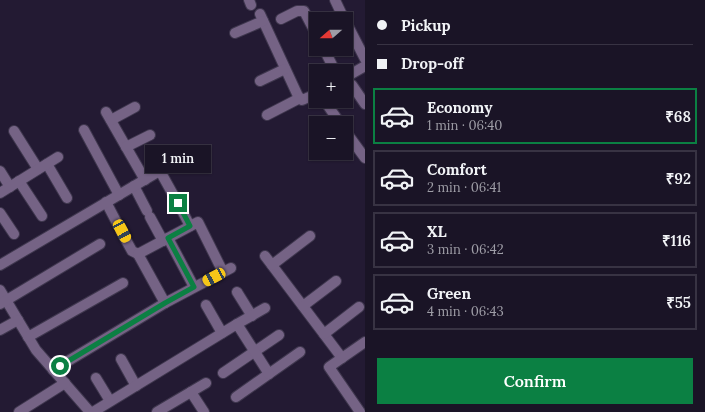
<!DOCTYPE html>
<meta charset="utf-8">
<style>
body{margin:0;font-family:Lora,serif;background:#231d2e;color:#f1f3f6;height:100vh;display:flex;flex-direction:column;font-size:15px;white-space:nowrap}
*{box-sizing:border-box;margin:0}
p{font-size:13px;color:#9f9ea7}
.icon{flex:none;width:22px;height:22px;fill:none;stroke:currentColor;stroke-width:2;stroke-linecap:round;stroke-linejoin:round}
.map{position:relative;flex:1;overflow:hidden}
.side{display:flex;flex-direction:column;background:#1a1426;width:340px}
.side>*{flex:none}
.banner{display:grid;align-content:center;height:88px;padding:0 12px;background:#1a1426}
.needle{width:26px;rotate:250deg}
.controls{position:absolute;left:309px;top:12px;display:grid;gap:8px}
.controls a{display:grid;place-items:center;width:44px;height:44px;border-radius:0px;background:#1a1426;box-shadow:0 1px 3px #0004,0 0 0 1px #383343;font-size:20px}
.end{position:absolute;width:18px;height:18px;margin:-9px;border:5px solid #0b8043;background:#fff;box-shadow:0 0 0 2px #fff}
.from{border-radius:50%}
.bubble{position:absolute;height:28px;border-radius:0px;background:#1a1426;box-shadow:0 1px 3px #0004,0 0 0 1px #383343;font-size:13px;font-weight:600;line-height:28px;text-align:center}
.car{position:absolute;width:12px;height:24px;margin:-12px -6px;border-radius:5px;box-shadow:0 0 3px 1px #0007;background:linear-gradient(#f5c518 24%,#345 0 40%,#f5c518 0 76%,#345 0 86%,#f5c518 0)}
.banner b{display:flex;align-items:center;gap:14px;height:38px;font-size:15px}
.banner b+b{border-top:1px solid #383343}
.banner i{width:10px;height:10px;background:#f1f3f6}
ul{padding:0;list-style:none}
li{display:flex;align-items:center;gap:12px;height:56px;margin:0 8px 6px;padding:0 4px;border:2px solid #383343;border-radius:0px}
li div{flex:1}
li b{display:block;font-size:15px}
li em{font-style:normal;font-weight:600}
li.selected{border-color:#0b8043}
li>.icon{width:36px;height:36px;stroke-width:1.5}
.primary-button{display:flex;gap:8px;margin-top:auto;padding:8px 12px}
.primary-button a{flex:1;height:46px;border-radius:0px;background:#0b8043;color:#fff;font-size:16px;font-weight:600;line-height:46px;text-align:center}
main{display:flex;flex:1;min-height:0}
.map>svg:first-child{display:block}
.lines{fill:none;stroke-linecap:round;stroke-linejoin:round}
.minor-casing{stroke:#3f374e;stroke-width:12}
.minor{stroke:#756385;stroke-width:10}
.route{stroke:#0b8043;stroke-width:5}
</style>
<main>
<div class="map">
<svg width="365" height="412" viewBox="0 0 365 412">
<rect width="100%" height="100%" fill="#231a33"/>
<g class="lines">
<!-- minor casing -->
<g class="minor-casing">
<g id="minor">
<path d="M249 0 251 5"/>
<path d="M335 0 344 19"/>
<path d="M260 14 298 96 302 100 316 94"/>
<path d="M281 19 297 11H304L316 34"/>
<path d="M346 22 365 59"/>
<path d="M235 33 263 21"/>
<path d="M324 49 335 71"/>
<path d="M346 77 365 66"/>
<path d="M260 81 285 69"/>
<path d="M352 85 365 104"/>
<path d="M326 103 340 123"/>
<path d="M106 112 145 180"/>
<path d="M267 115 300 98"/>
<path d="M111 120 135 107"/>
<path d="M84 130 119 195"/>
<path d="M14 131 38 169"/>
<path d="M346 132 365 158"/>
<path d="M126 147 150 135"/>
<path d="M47 164 67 198"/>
<path d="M0 171 10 187"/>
<path d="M160 171 175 198"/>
<path d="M19 181 42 216"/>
<path d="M134 186 147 211"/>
<path d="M0 193 58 157"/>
<path d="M106 202 118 225"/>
<path d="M178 203 190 226"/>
<path d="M0 213 14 234"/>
<path d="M150 217 163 241"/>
<path d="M121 231 132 251 138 254"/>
<path d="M168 238 194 287"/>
<path d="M265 256 342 358"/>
<path d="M0 265 168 166"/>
<path d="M272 265 310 236"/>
<path d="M0 290 36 350 90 412"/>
<path d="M237 292 252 316"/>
<path d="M165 303 138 254 198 222 223 272"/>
<path d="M0 304 100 244"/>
<path d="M206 305 222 333"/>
<path d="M303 306 336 281"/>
<path d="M237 324 265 308"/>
<path d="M0 330 18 320"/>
<path d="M324 334 359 307"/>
<path d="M28 337 123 283"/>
<path d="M121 359 136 386"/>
<path d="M53 370 165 303 231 268"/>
<path d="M223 373 279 335"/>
<path d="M96 378 110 401"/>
<path d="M191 392 204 412"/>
<path d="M236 397 300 352"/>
<path d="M19 412 65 383"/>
<path d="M93 412 237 324 269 374"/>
<path d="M157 412 206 383"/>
<path d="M360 412 329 367 365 342"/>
</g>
</g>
<!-- minor -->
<use href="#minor" class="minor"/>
</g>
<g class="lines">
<!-- route -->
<path class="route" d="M60 366 165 303 194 287 168 238 190 226 178 203"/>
</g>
</svg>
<div class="controls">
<a><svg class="needle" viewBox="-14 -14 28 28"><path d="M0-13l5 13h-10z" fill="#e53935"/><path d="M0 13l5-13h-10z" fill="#9f9ea7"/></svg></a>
<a>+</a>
<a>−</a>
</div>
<i class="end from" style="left:60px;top:366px"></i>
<i class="end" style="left:178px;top:203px"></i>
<div class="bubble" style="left:145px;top:145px;width:66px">1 min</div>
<i class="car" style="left:122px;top:231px;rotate:152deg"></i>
<i class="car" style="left:214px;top:277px;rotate:242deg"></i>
</div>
<section class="side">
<div class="banner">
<b><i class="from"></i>Pickup</b>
<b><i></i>Drop-off</b>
</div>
<ul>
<li class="selected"><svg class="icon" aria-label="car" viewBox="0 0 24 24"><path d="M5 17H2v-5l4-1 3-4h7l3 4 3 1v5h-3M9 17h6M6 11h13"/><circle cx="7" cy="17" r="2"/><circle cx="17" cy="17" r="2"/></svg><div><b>Economy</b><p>1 min · 06:40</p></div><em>₹68</em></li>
<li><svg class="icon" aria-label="car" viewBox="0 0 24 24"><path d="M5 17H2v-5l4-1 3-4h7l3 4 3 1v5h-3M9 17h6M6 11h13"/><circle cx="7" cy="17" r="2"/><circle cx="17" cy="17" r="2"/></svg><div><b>Comfort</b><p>2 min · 06:41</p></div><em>₹92</em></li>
<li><svg class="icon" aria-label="car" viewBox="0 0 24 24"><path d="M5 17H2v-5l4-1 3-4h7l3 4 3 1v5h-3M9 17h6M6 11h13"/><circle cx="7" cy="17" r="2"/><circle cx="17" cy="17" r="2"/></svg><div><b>XL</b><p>3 min · 06:42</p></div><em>₹116</em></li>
<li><svg class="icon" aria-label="car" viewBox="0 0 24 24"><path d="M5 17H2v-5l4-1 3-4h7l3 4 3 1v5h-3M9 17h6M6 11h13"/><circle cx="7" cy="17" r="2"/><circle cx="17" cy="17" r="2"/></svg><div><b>Green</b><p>4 min · 06:43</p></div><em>₹55</em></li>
</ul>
<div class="primary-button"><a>Confirm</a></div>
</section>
</main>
